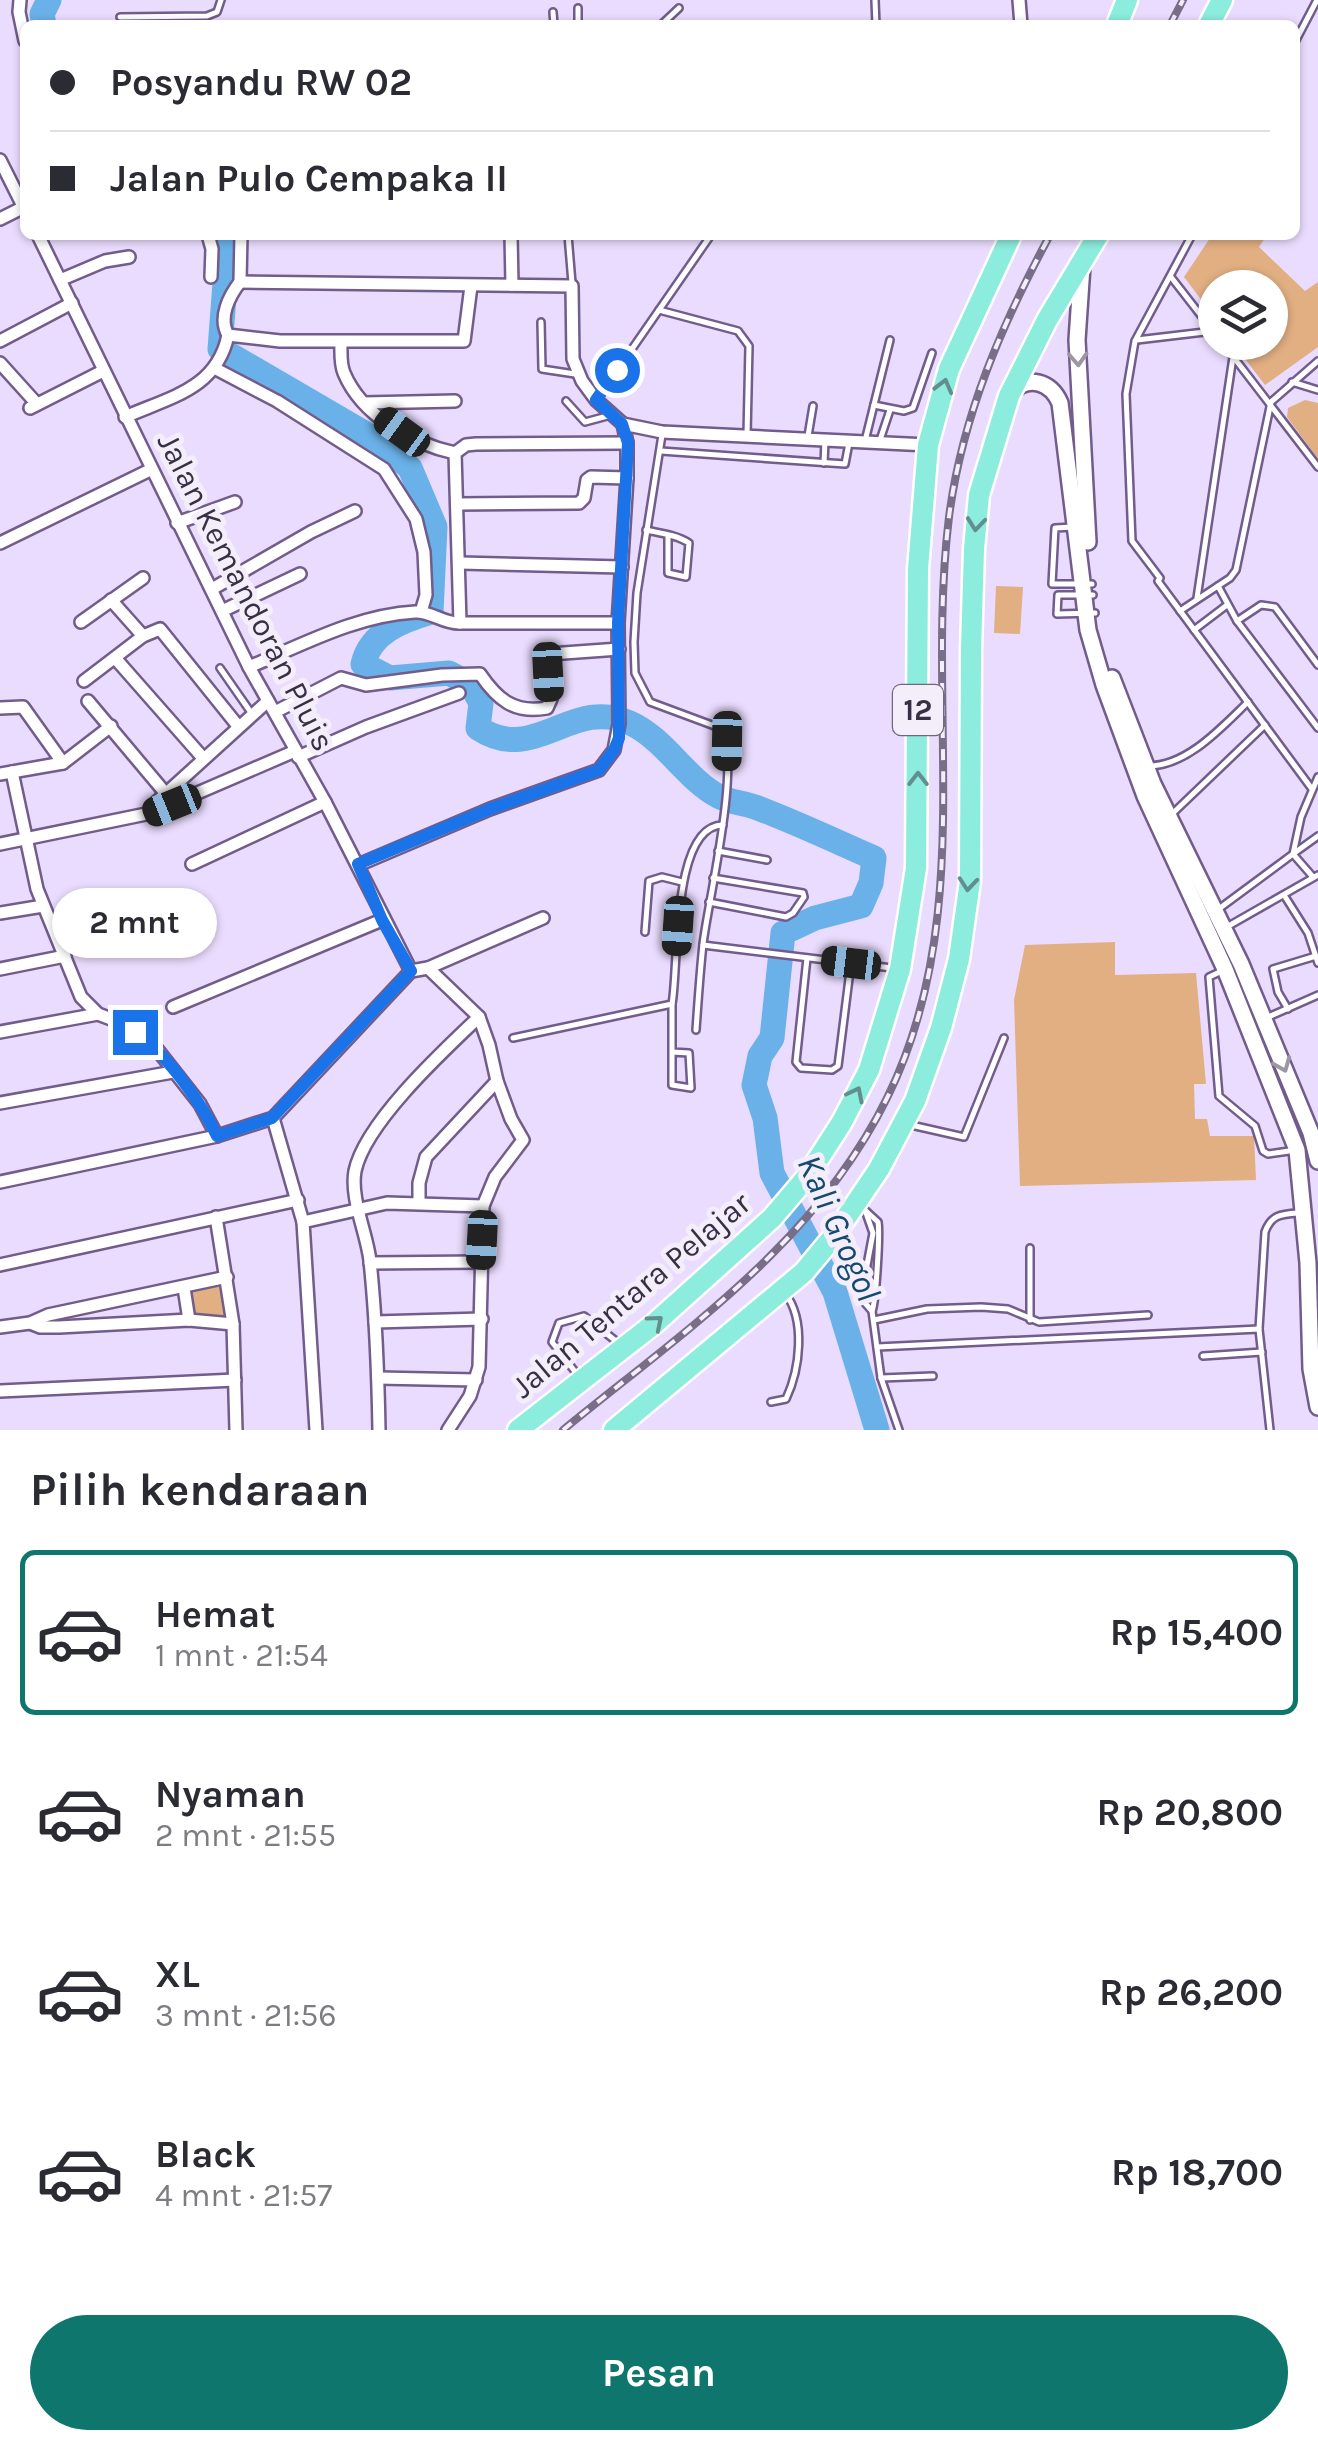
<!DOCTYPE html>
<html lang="id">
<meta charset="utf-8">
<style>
body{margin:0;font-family:Karla,sans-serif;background:#f2f2f3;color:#2b2b33;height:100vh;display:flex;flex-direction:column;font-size:38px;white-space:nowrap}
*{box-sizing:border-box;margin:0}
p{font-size:32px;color:#7c7c81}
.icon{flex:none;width:55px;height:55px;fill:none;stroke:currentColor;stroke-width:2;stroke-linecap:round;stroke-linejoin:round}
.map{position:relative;height:1430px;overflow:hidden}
.details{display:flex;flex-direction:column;background:#fff;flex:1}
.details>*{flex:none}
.banner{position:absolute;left:20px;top:20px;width:1280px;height:220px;border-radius:15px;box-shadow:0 2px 8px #0004;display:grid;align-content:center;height:220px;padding:0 30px;background:#fff}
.fabs{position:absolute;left:1198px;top:270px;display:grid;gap:20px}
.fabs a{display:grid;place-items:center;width:90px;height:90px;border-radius:50%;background:#fff;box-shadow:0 2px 8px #0004;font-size:50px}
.end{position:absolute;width:45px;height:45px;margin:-22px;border:12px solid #1a73e8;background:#fff;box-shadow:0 0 0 5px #fff}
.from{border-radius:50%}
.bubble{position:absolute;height:70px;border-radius:35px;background:#fff;box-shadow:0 2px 8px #0004;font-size:32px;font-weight:700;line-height:70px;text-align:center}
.car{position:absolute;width:30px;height:60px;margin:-30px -15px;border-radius:12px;box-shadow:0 0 8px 2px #0007;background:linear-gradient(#222 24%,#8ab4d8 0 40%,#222 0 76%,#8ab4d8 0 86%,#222 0)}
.banner b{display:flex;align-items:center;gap:35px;height:95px;font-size:38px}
.banner b+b{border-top:2px solid #e1e1e2}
.banner i{width:25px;height:25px;background:#2b2b33}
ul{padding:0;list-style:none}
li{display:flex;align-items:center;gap:30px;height:165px;margin:0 20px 15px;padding:0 10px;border:5px solid transparent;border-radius:15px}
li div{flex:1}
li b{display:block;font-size:38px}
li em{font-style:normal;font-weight:700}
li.selected{border-color:#0f766e}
li>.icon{width:90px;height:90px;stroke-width:1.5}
h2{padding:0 30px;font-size:45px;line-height:120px}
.primary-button{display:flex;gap:20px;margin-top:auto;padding:20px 30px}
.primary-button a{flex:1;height:115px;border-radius:60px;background:#0f766e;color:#fff;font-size:40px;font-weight:700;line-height:115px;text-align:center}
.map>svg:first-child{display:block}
.green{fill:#e1af82}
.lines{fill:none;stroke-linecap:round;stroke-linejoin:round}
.river{stroke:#69b1e8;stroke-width:25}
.lane-casing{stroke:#715c8c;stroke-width:10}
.street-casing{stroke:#715c8c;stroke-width:16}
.secondary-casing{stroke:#715c8c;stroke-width:20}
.highway-casing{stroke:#fff;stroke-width:25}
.lane{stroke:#fff;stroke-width:5}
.street{stroke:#fff;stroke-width:11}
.secondary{stroke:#fff;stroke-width:15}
.highway{stroke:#8cecdd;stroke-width:20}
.rail-casing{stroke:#796e88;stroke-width:8}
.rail{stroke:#f3eefa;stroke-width:4;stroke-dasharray:11;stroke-linecap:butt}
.oneway{stroke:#9c97a2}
.oneway2{stroke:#628e90}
.route{stroke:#1a73e8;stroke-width:12}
.labels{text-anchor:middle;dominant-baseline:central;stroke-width:10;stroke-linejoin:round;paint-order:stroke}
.shield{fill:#f3eefa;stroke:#70687b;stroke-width:2.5}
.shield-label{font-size:30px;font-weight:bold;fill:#382f44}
.street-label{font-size:32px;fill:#382f44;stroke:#f3eefa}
.water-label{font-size:35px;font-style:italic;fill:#144a6f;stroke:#f3eefa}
</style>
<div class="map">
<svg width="1318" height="1430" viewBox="0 0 1318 1430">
<rect width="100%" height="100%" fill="#eadcfe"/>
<!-- green -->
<g class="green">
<path d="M1212 235H1267L1259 247 1305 291 1318 282V347L1265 385 1233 343 1270 342V288H1215V318L1184 277Z"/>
<path d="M1305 400 1318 403V459L1287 417 1288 408Z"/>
<path d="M996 586 1023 587 1020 634 994 633Z"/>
<path d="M1115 942V975L1196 973 1206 1084H1194L1195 1119H1207L1210 1136H1254L1256 1180 1020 1186 1014 1000 1025 945Z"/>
<path d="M226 1283 230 1321 192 1317 187 1291Z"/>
</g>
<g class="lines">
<!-- river -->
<g class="river">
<path d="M44 25 42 14 49 0"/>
<path d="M224 235 226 270 220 349 378 441 410 468 435 527 431 612C401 621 371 632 363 664L390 678 449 673 471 685 481 703 478 728C535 766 571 696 630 723 664 738 687 780 718 796 729 802 743 803 755 807 795 822 835 841 874 858L871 883 861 906 815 918 783 933 772 1038 760 1056 754 1085 765 1118 772 1173 835 1292 877 1430"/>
</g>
<!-- lane casing -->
<g class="lane-casing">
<g id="lane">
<path d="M875 0 876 25"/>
<path d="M553 12 554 25"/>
<path d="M120 17 207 16 217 12 221 0"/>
<path d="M578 25V8"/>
<path d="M661 25 679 8"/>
<path d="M1295 42 1317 0"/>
<path d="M568 235 572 283"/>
<path d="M1192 235 1135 341 1126 394 1132 541 1160 578 1158 581 1312 789"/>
<path d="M1171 277 1213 331"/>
<path d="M659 310 738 331 749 346 747 435"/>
<path d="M541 322 542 369 575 374"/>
<path d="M1137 340 1213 331"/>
<path d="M1222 342 1318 467"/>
<path d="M1292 382 1318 390"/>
<path d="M598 398 711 235"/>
<path d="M566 401 585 422 611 415"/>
<path d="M874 405 904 411 913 408 932 353"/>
<path d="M662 435 637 593 634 642 635 673 650 702 720 728C743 758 708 901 703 944 700 972 698 1001 696 1030"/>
<path d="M808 436 813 406"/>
<path d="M880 440 890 410"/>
<path d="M865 441 890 340"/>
<path d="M661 451 845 464 849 443"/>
<path d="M824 463 825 441"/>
<path d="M1073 527 1055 528 1052 584H1092"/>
<path d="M646 530C660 533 677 535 689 543L686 577 668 573V535"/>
<path d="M1218 586 1237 621 1318 728"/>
<path d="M1093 595H1058L1057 614 1095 613"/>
<path d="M1197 598 1233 357"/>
<path d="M1180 611 1230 578 1236 570 1271 402 1318 361"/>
<path d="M1237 621 1261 605 1275 607 1318 665"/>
<path d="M1194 630 1227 605"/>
<path d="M220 668 252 714"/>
<path d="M1148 766C1187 766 1221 728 1248 702"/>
<path d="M1171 815 1265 725"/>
<path d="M718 851 767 860"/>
<path d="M1313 877 1293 854 1318 836"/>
<path d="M1284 895 1308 933 1318 963"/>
<path d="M709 902 786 917 793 913 804 897 803 893 713 878"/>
<path d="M1216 911 1293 854 1301 817 1318 777"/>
<path d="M1225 928 1318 875"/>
<path d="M645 932 649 881 662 877 682 882"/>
<path d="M703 945 892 968"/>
<path d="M807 958 796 1062 801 1068 832 1070 838 1066 851 963"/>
<path d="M1224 970 1209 977 1219 1096 1255 1126 1263 1151 1268 1154 1296 1150"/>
<path d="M672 1004V1085L691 1088 689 1053 672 1052"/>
<path d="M1288 1009 1278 992 1273 969 1316 956"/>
<path d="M1266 1018 1318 995"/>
<path d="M513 1038 672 1004C679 967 671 825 723 825"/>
<path d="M911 1125 964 1137 1004 1038"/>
<path d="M865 1210 873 1233 867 1265 865 1303 872 1311 881 1378 899 1430"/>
<path d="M866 1211 878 1222C880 1234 876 1302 872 1311"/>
<path d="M874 1320 927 1309 981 1307 1008 1309 1039 1322 1148 1315"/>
<path d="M1030 1320V1248"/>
<path d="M877 1347 1259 1329"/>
<path d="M1203 1356 1262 1352"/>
<path d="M580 1378 552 1342 559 1323 584 1316 621 1345"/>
<path d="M881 1378 933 1376"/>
<path d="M771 1402 786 1399C800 1369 806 1320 785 1293"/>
<path d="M1270 1430 1259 1329 1265 1232C1271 1215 1281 1214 1298 1213"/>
</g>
</g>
<!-- street casing -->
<g class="street-casing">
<g id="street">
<path d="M20 0 19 12 25 41"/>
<path d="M1019 0 1021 25"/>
<path d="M0 160 25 210"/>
<path d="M0 219 24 207"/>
<path d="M38 235 249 667 325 802 411 971"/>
<path d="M208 235 212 249 211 277"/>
<path d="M511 235 512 285"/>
<path d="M60 280 105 261 129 257"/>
<path d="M240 282 572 286 573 359 582 381 596 400 623 424 662 432 928 445"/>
<path d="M240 282C229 296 218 318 228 335L280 341H464L471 286"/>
<path d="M240 282 241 235"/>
<path d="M0 341 72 303"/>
<path d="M341 342C341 352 340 364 344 373 362 416 413 444 455 453L466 445 476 444 627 443"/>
<path d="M0 363 37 404"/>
<path d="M216 369 277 401 384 469 416 519 424 552 426 595 421 612"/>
<path d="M364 403 455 401"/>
<path d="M30 408 103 371"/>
<path d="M125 417C170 397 217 389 228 335"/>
<path d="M455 453 460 623H618"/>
<path d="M458 504 579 503 584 498 587 480 591 477 627 478"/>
<path d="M177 523 235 502"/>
<path d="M0 543 150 470"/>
<path d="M460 563 622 567"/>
<path d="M212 589 311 532 355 511"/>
<path d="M111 600 143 636"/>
<path d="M222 611 300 574"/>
<path d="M81 622 143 578"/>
<path d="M115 658 203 758"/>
<path d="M249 667C302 645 357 615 415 612 431 611 444 624 460 623"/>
<path d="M84 681 143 636 160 629 238 726"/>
<path d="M88 701 167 795"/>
<path d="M0 708 23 707 63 763"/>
<path d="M275 712 341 678 366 685 442 675 480 674C497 699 514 714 547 708L551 699 550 654 619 649"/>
<path d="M298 757 366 727 459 693"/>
<path d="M12 772 37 889 81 997 98 1014 127 1025 156 1048 200 1104 217 1136"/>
<path d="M0 774 63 763 111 726"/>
<path d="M150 808 268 701"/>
<path d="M0 844 151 813 295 751"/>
<path d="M192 864 325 802"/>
<path d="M358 865 490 809 599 770 614 750 619 724 618 623 627 478V443L623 424"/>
<path d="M0 913 43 906"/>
<path d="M428 968 543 918"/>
<path d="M0 969 65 956"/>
<path d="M411 971 428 968 479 1017 489 1045 497 1081 511 1119 523 1140 495 1177 483 1206 479 1367 470 1396 448 1430"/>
<path d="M173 1007 382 920"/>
<path d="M0 1032 98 1014"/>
<path d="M0 1103 173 1072"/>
<path d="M273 1118 303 1222 316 1430"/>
<path d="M0 1182 217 1136 273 1118 411 971"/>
<path d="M419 1202V1183L426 1157 497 1081"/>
<path d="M216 1217 233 1324 236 1430"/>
<path d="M303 1222 387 1203 483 1206"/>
<path d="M370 1263 481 1262"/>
<path d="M0 1265 298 1200"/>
<path d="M184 1288 189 1320"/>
<path d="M375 1322 482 1319"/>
<path d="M30 1323 40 1327H59L189 1320 233 1324"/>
<path d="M0 1327 30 1323 48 1315 227 1277"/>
<path d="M378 1378 476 1380"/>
<path d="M0 1391 235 1380"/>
<path d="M379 1430C378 1374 376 1317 370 1261 367 1233 350 1199 355 1171 365 1123 443 1051 479 1017"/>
</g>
</g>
<!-- secondary casing -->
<g class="secondary-casing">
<g id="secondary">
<path d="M1082 266 1077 340 1088 542"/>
<path d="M1011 393C1028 374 1051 382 1060 403L1088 630 1104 685 1145 796 1225 969 1297 1150 1308 1263 1311 1369 1318 1407"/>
<path d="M1112 678 1153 784 1241 964 1311 1133 1318 1161"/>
</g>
</g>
<!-- highway casing -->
<g class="highway-casing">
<g id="highway">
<path d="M1117 25 1127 0"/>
<path d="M1209 25 1222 0"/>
<path d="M518 1430 654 1324 772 1218 806 1178 842 1122 869 1070 900 969 916 868 918 569 928 445 949 369 1011 235"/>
<path d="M614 1430 804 1272 833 1237 879 1169 915 1101 941 1028 959 959 970 881 971 650 974 549 979 495 1009 396 1047 320 1098 235"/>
</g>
</g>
<!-- lane -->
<use href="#lane" class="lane"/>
<!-- street -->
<use href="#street" class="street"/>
<!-- secondary -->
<use href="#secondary" class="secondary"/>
<!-- highway -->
<use href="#highway" class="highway"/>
<!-- rail casing -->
<g class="rail-casing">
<g id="rail">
<path d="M1170 25 1183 0"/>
<path d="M563 1430C684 1331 816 1243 887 1098 978 914 925 712 949 517 962 416 1002 324 1050 235"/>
</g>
</g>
<!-- rail -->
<use href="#rail" class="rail"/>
</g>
<!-- one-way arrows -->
<defs><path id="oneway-chevron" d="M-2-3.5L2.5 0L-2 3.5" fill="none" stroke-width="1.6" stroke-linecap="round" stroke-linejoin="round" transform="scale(2.5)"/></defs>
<g class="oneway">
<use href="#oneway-chevron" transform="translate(1078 359) rotate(87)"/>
<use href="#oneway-chevron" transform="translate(1283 1065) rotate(68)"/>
</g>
<g class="oneway2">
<use href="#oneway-chevron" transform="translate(944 386) rotate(-75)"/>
<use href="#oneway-chevron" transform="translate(976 524) rotate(96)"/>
<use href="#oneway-chevron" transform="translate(918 779) rotate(-90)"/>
<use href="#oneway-chevron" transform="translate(968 884) rotate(95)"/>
<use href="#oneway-chevron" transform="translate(856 1094) rotate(-63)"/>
<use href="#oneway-chevron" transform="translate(656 1322) rotate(-40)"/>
</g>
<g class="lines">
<!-- route -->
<path class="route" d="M135 1032C166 1053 201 1102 217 1136L272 1118 411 971 382 920 358 864 490 809 599 770 614 750 619 738 618 623 628 443 622 424 596 400 617 370"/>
</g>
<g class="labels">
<!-- shield labels -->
<rect class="shield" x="893" y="685" width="50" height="50" rx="8"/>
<g class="shield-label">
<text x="918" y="710">12</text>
</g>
<!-- street labels -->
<g class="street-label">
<text transform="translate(246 592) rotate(63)">Jalan Kemandoran Pluis</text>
<text transform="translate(631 1295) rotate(-40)">Jalan Tentara Pelajar</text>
</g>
<!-- water labels -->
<g class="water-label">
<text transform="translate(839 1228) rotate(66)">Kali Grogol</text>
</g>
</g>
</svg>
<div class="fabs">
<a><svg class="icon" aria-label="layers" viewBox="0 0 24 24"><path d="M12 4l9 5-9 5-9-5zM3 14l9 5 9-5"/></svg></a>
</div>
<i class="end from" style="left:617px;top:370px"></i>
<i class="end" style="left:135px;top:1032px"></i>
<div class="bubble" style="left:52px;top:888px;width:165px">2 mnt</div>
<i class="car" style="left:402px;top:432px;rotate:306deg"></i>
<i class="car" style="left:548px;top:672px;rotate:177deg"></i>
<i class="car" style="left:727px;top:741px;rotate:181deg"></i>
<i class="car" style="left:172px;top:805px;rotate:248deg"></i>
<i class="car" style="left:678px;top:926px;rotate:184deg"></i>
<i class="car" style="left:851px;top:963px;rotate:277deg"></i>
<i class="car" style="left:482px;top:1240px;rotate:183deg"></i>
<div class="banner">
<b><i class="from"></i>Posyandu RW 02</b>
<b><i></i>Jalan Pulo Cempaka II</b>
</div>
</div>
<section class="details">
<h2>Pilih kendaraan</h2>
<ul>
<li class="selected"><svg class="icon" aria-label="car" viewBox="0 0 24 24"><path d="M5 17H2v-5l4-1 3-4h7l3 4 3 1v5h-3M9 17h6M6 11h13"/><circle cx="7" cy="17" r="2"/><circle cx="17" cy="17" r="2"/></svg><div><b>Hemat</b><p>1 mnt · 21:54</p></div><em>Rp 15,400</em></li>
<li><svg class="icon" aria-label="car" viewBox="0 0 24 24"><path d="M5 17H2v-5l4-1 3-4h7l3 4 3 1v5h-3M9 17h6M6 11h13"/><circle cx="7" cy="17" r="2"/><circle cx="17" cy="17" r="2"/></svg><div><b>Nyaman</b><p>2 mnt · 21:55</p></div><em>Rp 20,800</em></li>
<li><svg class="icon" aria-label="car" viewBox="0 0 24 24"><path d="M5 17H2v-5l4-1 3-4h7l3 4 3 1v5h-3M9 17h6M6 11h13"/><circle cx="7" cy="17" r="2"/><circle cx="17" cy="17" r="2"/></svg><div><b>XL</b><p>3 mnt · 21:56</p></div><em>Rp 26,200</em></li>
<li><svg class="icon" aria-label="car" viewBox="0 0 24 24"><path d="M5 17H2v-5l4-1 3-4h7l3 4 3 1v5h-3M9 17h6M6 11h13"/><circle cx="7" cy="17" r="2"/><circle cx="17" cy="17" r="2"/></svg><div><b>Black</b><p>4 mnt · 21:57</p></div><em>Rp 18,700</em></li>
</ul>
<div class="primary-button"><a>Pesan</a></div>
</section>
